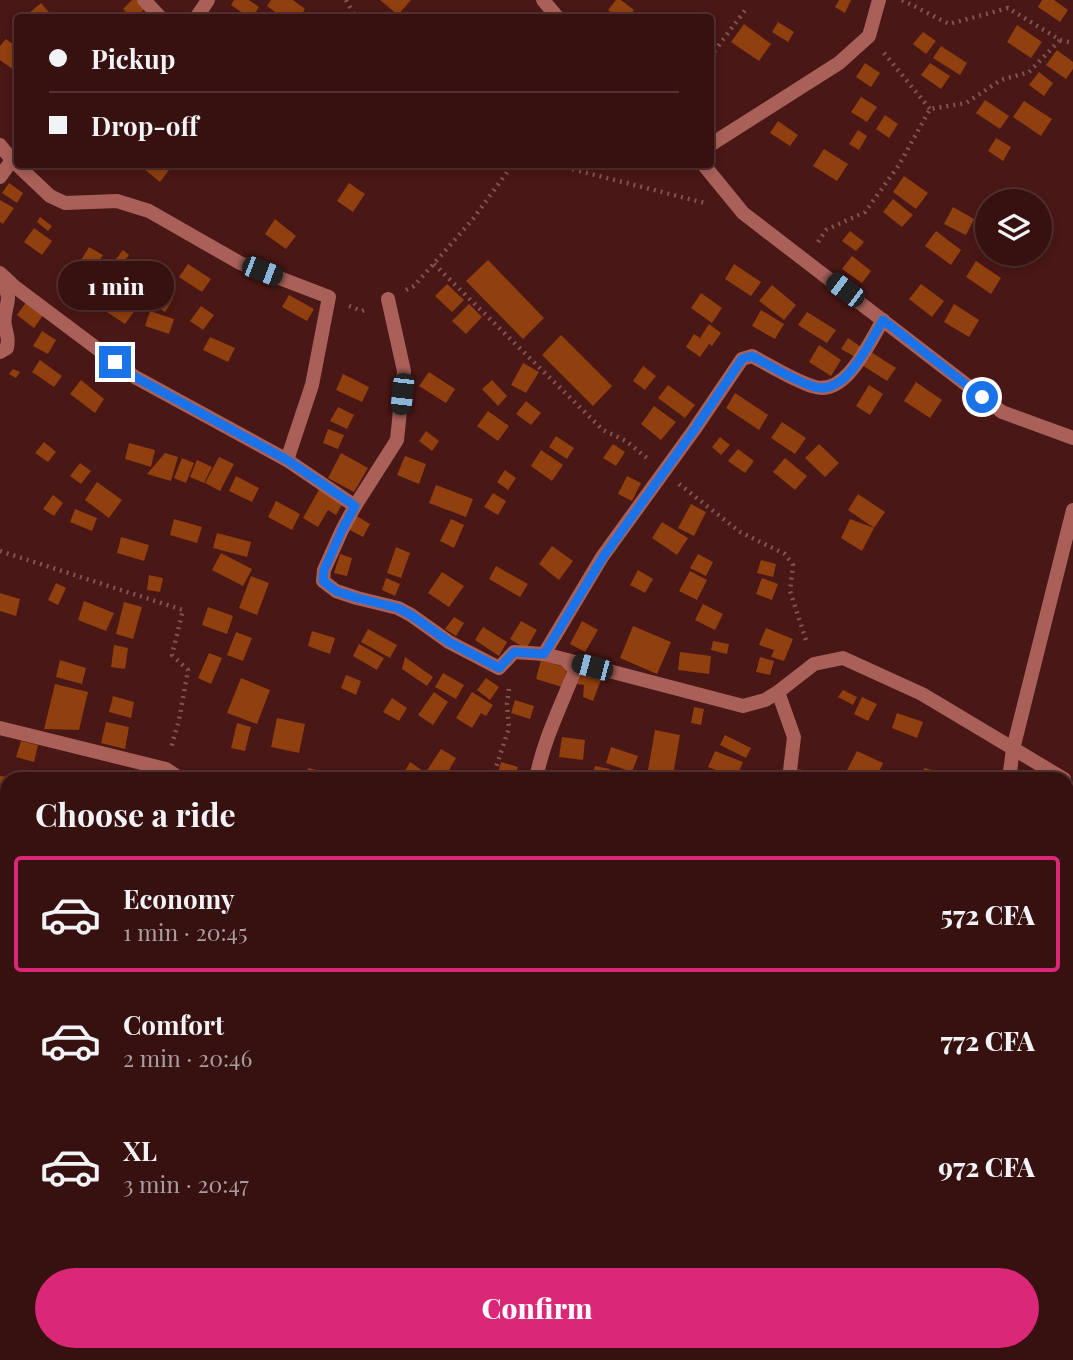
<!DOCTYPE html>
<meta charset="utf-8">
<style>
body{margin:0;font-family:"Playfair Display",serif;background:#421f1e;color:#f1f3f6;height:100vh;display:flex;flex-direction:column;font-size:26px;white-space:nowrap}
*{box-sizing:border-box;margin:0}
p{font-size:23px;color:#aa9d9f}
.icon{flex:none;width:38px;height:38px;fill:none;stroke:currentColor;stroke-width:2;stroke-linecap:round;stroke-linejoin:round}
.map{position:relative;flex:1;overflow:hidden}
.details{position:absolute;left:0px;top:772px;width:1074px;height:590px;display:flex;flex-direction:column;background:#371110;border-radius:21px 21px 0 0;box-shadow:0 4px 10px #0003,0 0 0 2px #513130}
.details>*{flex:none}
.guide{position:absolute;left:14px;top:14px;width:700px;height:154px;border-radius:7px;box-shadow:0 4px 10px #0003,0 0 0 2px #513130;display:grid;align-content:center;height:154px;padding:0 35px;background:#371110}
.controls{position:absolute;left:975px;top:189px;display:grid;gap:14px}
.controls a{display:grid;place-items:center;width:77px;height:77px;border-radius:50%;background:#371110;box-shadow:0 4px 10px #0003,0 0 0 2px #513130;font-size:35px}
.end{position:absolute;width:32px;height:32px;margin:-16px;border:9px solid #1a73e8;background:#fff;box-shadow:0 0 0 4px #fff}
.from{border-radius:50%}
.bubble{position:absolute;height:49px;border-radius:24px;background:#371110;box-shadow:0 4px 10px #0003,0 0 0 2px #513130;font-size:23px;font-weight:800;line-height:49px;text-align:center}
.car{position:absolute;width:21px;height:42px;margin:-21px -10px;border-radius:9px;box-shadow:0 0 5px 2px #0007;background:linear-gradient(#222 24%,#8ab4d8 0 40%,#222 0 76%,#8ab4d8 0 86%,#222 0)}
.guide b{display:flex;align-items:center;gap:24px;height:66px;font-size:26px}
.guide b+b{border-top:2px solid #513130}
.guide i{width:18px;height:18px;background:#f1f3f6}
ul{padding:0;list-style:none}
li{display:flex;align-items:center;gap:21px;height:116px;margin:0 14px 10px;padding:0 21px;border:4px solid transparent;border-radius:7px}
li div{flex:1}
li b{display:block;font-size:26px}
li em{font-style:normal;font-weight:800}
li.on{border-color:#db2777}
li>.icon{width:63px;height:63px;stroke-width:1.5}
h2{padding:0 35px;font-size:32px;line-height:84px}
.button{display:flex;gap:14px;margin-top:auto;padding:14px 35px}
.button a{flex:1;height:80px;border-radius:42px;background:#db2777;color:#fff;font-size:28px;font-weight:800;line-height:80px;text-align:center}
.map>svg:first-child{display:block}
.building{fill:#903f0e}
.lines{fill:none;stroke-linecap:round;stroke-linejoin:round}
.path{stroke:#815451;stroke-width:4.5;stroke-dasharray:2 5;stroke-linecap:butt}
.minor{stroke:#a96059;stroke-width:14}
.route{stroke:#1a73e8;stroke-width:9}
</style>
<div class="map">
<svg width="1073" height="1360" viewBox="0 0 1073 1360">
<rect width="100%" height="100%" fill="#491715"/>
<!-- building -->
<g class="building">
<path d="M132 0H137L145 8 137 18H132L123 9Z"/>
<path d="M234 0H249L259 7 252 18H250L231 5Z"/>
<path d="M271 0H293L305 9 299 18H283L267 6Z"/>
<path d="M380 0H411L398 15Z"/>
<path d="M616 0H621L634 10 628 18H619L608 10Z"/>
<path d="M839 0H851L845 13 835 7Z"/>
<path d="M1042 0H1054L1068 10 1060 22 1038 7Z"/>
<path d="M41 3 54 18H23Z"/>
<path d="M778 22 794 32 788 42 772 32Z"/>
<path d="M744 24 771 44 759 61 731 42Z"/>
<path d="M1017 25 1042 42 1031 58 1007 42Z"/>
<path d="M923 32 936 41 926 54 913 44Z"/>
<path d="M6 39 18 48V73L0 60V46Z"/>
<path d="M941 46 967 63 960 75 933 58Z"/>
<path d="M1057 50 1073 62V69L1066 79 1046 65Z"/>
<path d="M865 63 880 73 871 87 856 77Z"/>
<path d="M930 63 950 76 941 89 921 75Z"/>
<path d="M1039 72 1053 83 1044 96 1029 85Z"/>
<path d="M861 97 877 107 867 122 851 112Z"/>
<path d="M985 100 1009 116 1000 129 976 113Z"/>
<path d="M1024 101 1052 119 1041 136 1013 117Z"/>
<path d="M885 115 898 124 889 138 876 129Z"/>
<path d="M778 121 798 135 790 146 770 133Z"/>
<path d="M858 130 867 136 859 150 849 144Z"/>
<path d="M996 138 1011 147 1003 161 988 151Z"/>
<path d="M824 149 848 164 837 181 813 166Z"/>
<path d="M138 164H171L172 166 160 182Z"/>
<path d="M904 176 928 193 916 209 893 192Z"/>
<path d="M9 183 23 193 17 203 2 193Z"/>
<path d="M349 183 365 194 353 212 337 201Z"/>
<path d="M893 199 913 215 902 227 883 212Z"/>
<path d="M0 200 14 208 3 224 0 222Z"/>
<path d="M953 207 974 219 966 235 944 224Z"/>
<path d="M40 217 52 226 48 231 37 222Z"/>
<path d="M275 219 296 236 286 249 265 234Z"/>
<path d="M983 222 987 223V242L977 238Z"/>
<path d="M34 228 52 241 42 255 24 242Z"/>
<path d="M850 231 864 242 856 251 842 241Z"/>
<path d="M936 231 961 250 951 265 925 246Z"/>
<path d="M89 247 103 255 95 268 81 260Z"/>
<path d="M123 250 129 255 118 268 112 264Z"/>
<path d="M852 256 871 271 862 283 842 269Z"/>
<path d="M103 260 123 273 115 284 96 271Z"/>
<path d="M488 260 544 318 523 339 466 281Z"/>
<path d="M976 261 1001 278 991 294 966 277Z"/>
<path d="M73 264 85 273 76 285 64 277Z"/>
<path d="M188 264 211 279 202 292 179 277Z"/>
<path d="M734 264 761 282 751 296 725 279Z"/>
<path d="M447 284 464 300 452 312 435 296Z"/>
<path d="M921 284 944 301 932 317 909 299Z"/>
<path d="M772 285 796 305 784 320 759 301Z"/>
<path d="M154 287 173 299 165 312 146 299Z"/>
<path d="M701 293 722 308 712 323 691 308Z"/>
<path d="M289 295 314 309 307 321 282 307Z"/>
<path d="M116 297 135 310 125 324 107 312Z"/>
<path d="M27 301 44 314 34 328 17 315Z"/>
<path d="M469 304 482 317 466 334 452 321Z"/>
<path d="M954 304 979 320 969 337 944 322Z"/>
<path d="M201 306 214 315 203 330 190 321Z"/>
<path d="M761 310 784 324 775 339 752 326Z"/>
<path d="M150 311 174 319 169 334 145 326Z"/>
<path d="M807 312 836 330 827 343 798 325Z"/>
<path d="M709 324 721 333 712 346 709 344 700 357 686 347 694 334 700 338Z"/>
<path d="M42 331 56 340 48 354 33 346Z"/>
<path d="M561 335 612 386 593 406 542 355Z"/>
<path d="M210 337 235 348 228 362 203 350Z"/>
<path d="M848 338 861 347 855 357 841 349Z"/>
<path d="M819 345 841 360 831 376 809 362Z"/>
<path d="M871 352 896 368 887 381 862 365Z"/>
<path d="M40 360 62 376 54 387 32 372Z"/>
<path d="M523 363 539 372 526 393 511 385Z"/>
<path d="M643 366 656 376 645 390 633 381Z"/>
<path d="M13 369 20 372 16 378 9 374Z"/>
<path d="M429 372 455 389 446 403 419 386Z"/>
<path d="M343 374 369 387 362 402 336 390Z"/>
<path d="M81 380 104 399 95 413 70 394Z"/>
<path d="M492 380 507 396 498 406 482 389Z"/>
<path d="M916 382 942 400 930 418 904 401Z"/>
<path d="M668 385 695 405 685 418 658 398Z"/>
<path d="M869 385 883 394 870 415 856 406Z"/>
<path d="M735 393 768 415 759 430 726 408Z"/>
<path d="M526 401 541 413 531 425 516 414Z"/>
<path d="M654 406 676 422 661 440 641 424Z"/>
<path d="M338 407 354 415 347 429 330 421Z"/>
<path d="M488 411 509 426 498 441 477 426Z"/>
<path d="M782 422 806 438 795 454 771 438Z"/>
<path d="M328 429 344 435 338 449 323 443Z"/>
<path d="M426 431 439 441 432 451 419 441Z"/>
<path d="M556 436 574 448 567 459 549 447Z"/>
<path d="M720 437 730 445 721 455 712 447Z"/>
<path d="M44 442 56 452 48 462 35 453Z"/>
<path d="M129 443 155 450 151 467 125 459Z"/>
<path d="M613 444 625 452 616 466 603 458Z"/>
<path d="M819 444 839 463 825 477 805 458Z"/>
<path d="M738 449 754 461 745 473 728 461Z"/>
<path d="M541 450 563 465 552 481 531 466Z"/>
<path d="M165 453 178 457 171 481 147 474Z"/>
<path d="M341 453 368 468 354 492 328 478Z"/>
<path d="M405 456 426 464 419 484 397 475Z"/>
<path d="M219 457 234 464 220 491 205 483Z"/>
<path d="M182 458 194 463 186 483 174 478Z"/>
<path d="M785 458 807 476 795 490 773 472Z"/>
<path d="M197 460 212 467 204 483 190 477Z"/>
<path d="M80 463 91 471 81 484 70 476Z"/>
<path d="M505 470 516 478 508 490 497 482Z"/>
<path d="M236 476 259 488 252 502 229 491Z"/>
<path d="M627 476 641 483 632 501 618 494Z"/>
<path d="M97 482 122 500 109 518 85 500Z"/>
<path d="M436 485 473 499 466 517 429 503Z"/>
<path d="M320 488 344 501 336 515 328 510 318 527 303 518Z"/>
<path d="M493 493 506 501 498 515 484 507Z"/>
<path d="M858 494 885 512 874 528 848 510Z"/>
<path d="M53 495 63 503 54 516 43 509Z"/>
<path d="M276 501 300 514 292 530 268 517Z"/>
<path d="M691 504 706 512 694 536 678 528Z"/>
<path d="M75 509 97 518 92 531 70 522Z"/>
<path d="M355 515 370 524 363 537 348 529Z"/>
<path d="M174 519 202 527 197 543 170 535Z"/>
<path d="M451 519 464 525 454 548 440 541Z"/>
<path d="M850 519 874 528 862 551 841 538Z"/>
<path d="M662 522 688 538 677 555 652 538Z"/>
<path d="M217 533 251 542 247 557 213 548Z"/>
<path d="M121 537 149 545 144 561 117 553Z"/>
<path d="M552 546 573 561 559 580 539 564Z"/>
<path d="M396 547 410 553 401 578 387 573Z"/>
<path d="M221 553 252 569 243 586 212 570Z"/>
<path d="M340 554 352 558 347 576 334 573Z"/>
<path d="M698 554 713 562 706 576 690 568Z"/>
<path d="M761 560 776 564 773 577 757 573Z"/>
<path d="M496 566 528 584 520 597 489 579Z"/>
<path d="M638 570 653 579 645 593 630 585Z"/>
<path d="M690 571 707 580 697 600 679 591Z"/>
<path d="M442 572 464 586 449 607 428 593Z"/>
<path d="M149 575 163 578 160 592 147 590Z"/>
<path d="M251 576 269 583 257 615 239 608Z"/>
<path d="M386 578 400 584 395 596 382 590Z"/>
<path d="M762 578 778 584 772 600 756 594Z"/>
<path d="M56 583 66 588 58 605 48 600Z"/>
<path d="M0 593 20 599 16 616 0 611Z"/>
<path d="M84 601 114 613 106 631 78 620Z"/>
<path d="M124 602 142 607 133 639 116 634Z"/>
<path d="M703 604 723 614 715 630 695 620Z"/>
<path d="M208 607 233 616 227 634 202 625Z"/>
<path d="M454 617 464 623 456 636 445 629Z"/>
<path d="M521 621 537 630 526 649 510 639Z"/>
<path d="M582 621 598 630 585 652 570 644Z"/>
<path d="M633 626 671 642 657 674 620 658Z"/>
<path d="M483 627 507 642 499 656 475 640Z"/>
<path d="M766 628 793 639 784 661 771 657 774 650 759 645Z"/>
<path d="M368 629 397 645 390 658 361 642Z"/>
<path d="M312 631 335 638 330 654 308 646Z"/>
<path d="M236 632 252 638 243 661 227 655Z"/>
<path d="M713 641 729 644 727 654 711 650Z"/>
<path d="M359 644 384 658 377 670 353 656Z"/>
<path d="M114 645 128 648 125 669 111 667Z"/>
<path d="M680 652 711 656 709 674 678 670Z"/>
<path d="M209 653 222 658 211 684 198 678Z"/>
<path d="M405 657 433 677 427 686 402 669Z"/>
<path d="M760 657 774 661 770 675 756 672Z"/>
<path d="M60 660 86 668 82 684 56 677Z"/>
<path d="M541 660 567 668 562 687 536 679Z"/>
<path d="M582 669 602 677 593 701 583 697 584 685 577 684Z"/>
<path d="M443 673 464 685 456 699 435 687Z"/>
<path d="M346 675 361 681 356 695 341 688Z"/>
<path d="M241 678 270 690 257 724 227 713Z"/>
<path d="M486 678 499 687 490 700 477 690Z"/>
<path d="M55 684 88 692 79 730 44 729Z"/>
<path d="M843 690 857 697 853 705 838 697Z"/>
<path d="M434 692 448 702 433 725 418 715Z"/>
<path d="M472 692 493 705 486 716 481 713 472 728 456 718Z"/>
<path d="M113 696 134 702 131 718 109 712Z"/>
<path d="M862 697 877 704 868 721 854 714Z"/>
<path d="M392 698 407 708 399 721 383 712Z"/>
<path d="M515 700 534 706 530 719 511 713Z"/>
<path d="M694 707 704 709 701 725 691 723Z"/>
<path d="M897 713 923 722 917 738 892 728Z"/>
<path d="M277 718 305 724 299 753 271 747Z"/>
<path d="M106 722 129 727 125 749 101 743Z"/>
<path d="M237 723 251 727 245 751 231 748Z"/>
<path d="M655 730 680 735 673 775 648 770Z"/>
<path d="M725 735 751 748 746 758 720 745Z"/>
<path d="M562 737 585 740 583 760 559 757Z"/>
<path d="M21 741 38 745 34 762 16 757Z"/>
<path d="M611 747 638 756 632 772 606 763Z"/>
<path d="M441 749 456 758 449 770 451 771 447 779H437L426 772Z"/>
<path d="M715 751 743 762 736 778 708 767Z"/>
<path d="M857 751 883 763 876 778 869 774 867 779H850L844 776Z"/>
<path d="M410 762 426 773 422 779 401 778Z"/>
<path d="M501 762 518 767 516 773 533 779H496Z"/>
<path d="M595 766 610 769 609 779H592Z"/>
<path d="M308 768 325 772 324 779H306Z"/>
<path d="M924 768 953 775 952 779H922Z"/>
<path d="M798 769 822 775 821 779H795Z"/>
<path d="M329 774 347 778V779H328Z"/>
<path d="M0 776 7 777 6 791 0 790Z"/>
<path d="M0 799 7 801V819L5 828 0 827Z"/>
<path d="M1068 920 1073 925V948L1068 944Z"/>
<path d="M1073 1010V1025L1068 1022V1019Z"/>
<path d="M1073 1033V1056L1068 1053V1041Z"/>
<path d="M7 1265V1310L4 1312 0 1306V1270Z"/>
<path d="M824 1354H836L845 1360H820Z"/>
</g>
<g class="lines">
<!-- path -->
<g class="path">
<path d="M346 0 356 18"/>
<path d="M902 0 949 24 1008 8 1060 40 1073 43"/>
<path d="M884 53 930 109"/>
<path d="M710 57 746 9"/>
<path d="M552 164 705 203"/>
<path d="M818 242 826 230 865 212 899 165 930 109 966 103 1001 80 1029 72 1060 40"/>
<path d="M434 264 603 430 626 441 648 459"/>
<path d="M406 290 414 286 473 219 513 164"/>
<path d="M349 306 362 311 367 309"/>
<path d="M679 484 740 532 785 554 793 565 790 591 807 643"/>
<path d="M0 551 183 610 172 655 188 670 179 720 171 748"/>
<path d="M492 779 509 728 507 704 509 688"/>
</g>
<!-- minor -->
<g class="minor">
<path d="M144 0 161 18"/>
<path d="M543 0 558 18"/>
<path d="M196 18 208 0"/>
<path d="M0 145 12 160 50 196 65 203 117 201 149 211 240 263 329 297 312 385 287 460"/>
<path d="M710 145 839 63 869 36 879 0"/>
<path d="M703 164 743 213 1002 412 1073 438"/>
<path d="M0 177 12 160"/>
<path d="M0 273 15 287 135 377 287 460 355 506 342 530 324 570 323 581 336 591 357 598 398 608 411 615 449 642 499 668 514 652 544 654 743 706 765 700 778 692 814 664 843 658 922 694 1064 779"/>
<path d="M0 352 7 348C9 335 7 338 5 326 3 316 7 308 8 299 8 293 4 284 4 277"/>
<path d="M355 506 397 440 404 371 388 299"/>
<path d="M544 654 602 557 694 430 742 359 752 356C771 366 791 379 812 386 845 399 869 343 883 320"/>
<path d="M778 692 794 737 789 779"/>
<path d="M0 728 166 769 181 779"/>
<path d="M536 779C543 741 561 706 575 670L566 660"/>
<path d="M1009 779 1013 749 1073 510"/>
<path d="M0 962 7 965"/>
<path d="M0 1154 7 1171"/>
<path d="M0 1349 7 1351"/>
<path d="M18 1354 61 1360"/>
<path d="M94 1354 96 1360"/>
<path d="M695 1354 712 1360"/>
<path d="M245 1360 248 1354"/>
<path d="M746 1360 750 1354"/>
</g>
</g>
<g class="lines">
<!-- route -->
<path class="route" d="M115 362 135 377 287 460 355 506 342 530 324 570 323 581 336 591 357 598 398 608 411 615 449 642 499 668 514 652 544 654 603 557 694 430 742 359 752 356C771 366 791 379 812 386 845 399 869 343 883 320L982 397"/>
</g>
</svg>
<div class="controls">
<a><svg class="icon" aria-label="layers" viewBox="0 0 24 24"><path d="M12 4l9 5-9 5-9-5zM3 14l9 5 9-5"/></svg></a>
</div>
<i class="end from" style="left:982px;top:397px"></i>
<i class="end" style="left:115px;top:362px"></i>
<div class="bubble" style="left:58px;top:261px;width:116px">1 min</div>
<i class="car" style="left:262px;top:271px;rotate:111deg"></i>
<i class="car" style="left:845px;top:290px;rotate:307deg"></i>
<i class="car" style="left:402px;top:394px;rotate:186deg"></i>
<i class="car" style="left:592px;top:667px;rotate:285deg"></i>
<div class="guide">
<b><i class="from"></i>Pickup</b>
<b><i></i>Drop-off</b>
</div>
<section class="details">
<h2>Choose a ride</h2>
<ul>
<li class="on"><svg class="icon" aria-label="car" viewBox="0 0 24 24"><path d="M5 17H2v-5l4-1 3-4h7l3 4 3 1v5h-3M9 17h6M6 11h13"/><circle cx="7" cy="17" r="2"/><circle cx="17" cy="17" r="2"/></svg><div><b>Economy</b><p>1 min · 20:45</p></div><em>572 CFA</em></li>
<li><svg class="icon" aria-label="car" viewBox="0 0 24 24"><path d="M5 17H2v-5l4-1 3-4h7l3 4 3 1v5h-3M9 17h6M6 11h13"/><circle cx="7" cy="17" r="2"/><circle cx="17" cy="17" r="2"/></svg><div><b>Comfort</b><p>2 min · 20:46</p></div><em>772 CFA</em></li>
<li><svg class="icon" aria-label="car" viewBox="0 0 24 24"><path d="M5 17H2v-5l4-1 3-4h7l3 4 3 1v5h-3M9 17h6M6 11h13"/><circle cx="7" cy="17" r="2"/><circle cx="17" cy="17" r="2"/></svg><div><b>XL</b><p>3 min · 20:47</p></div><em>972 CFA</em></li>
</ul>
<div class="button"><a>Confirm</a></div>
</section>
</div>
